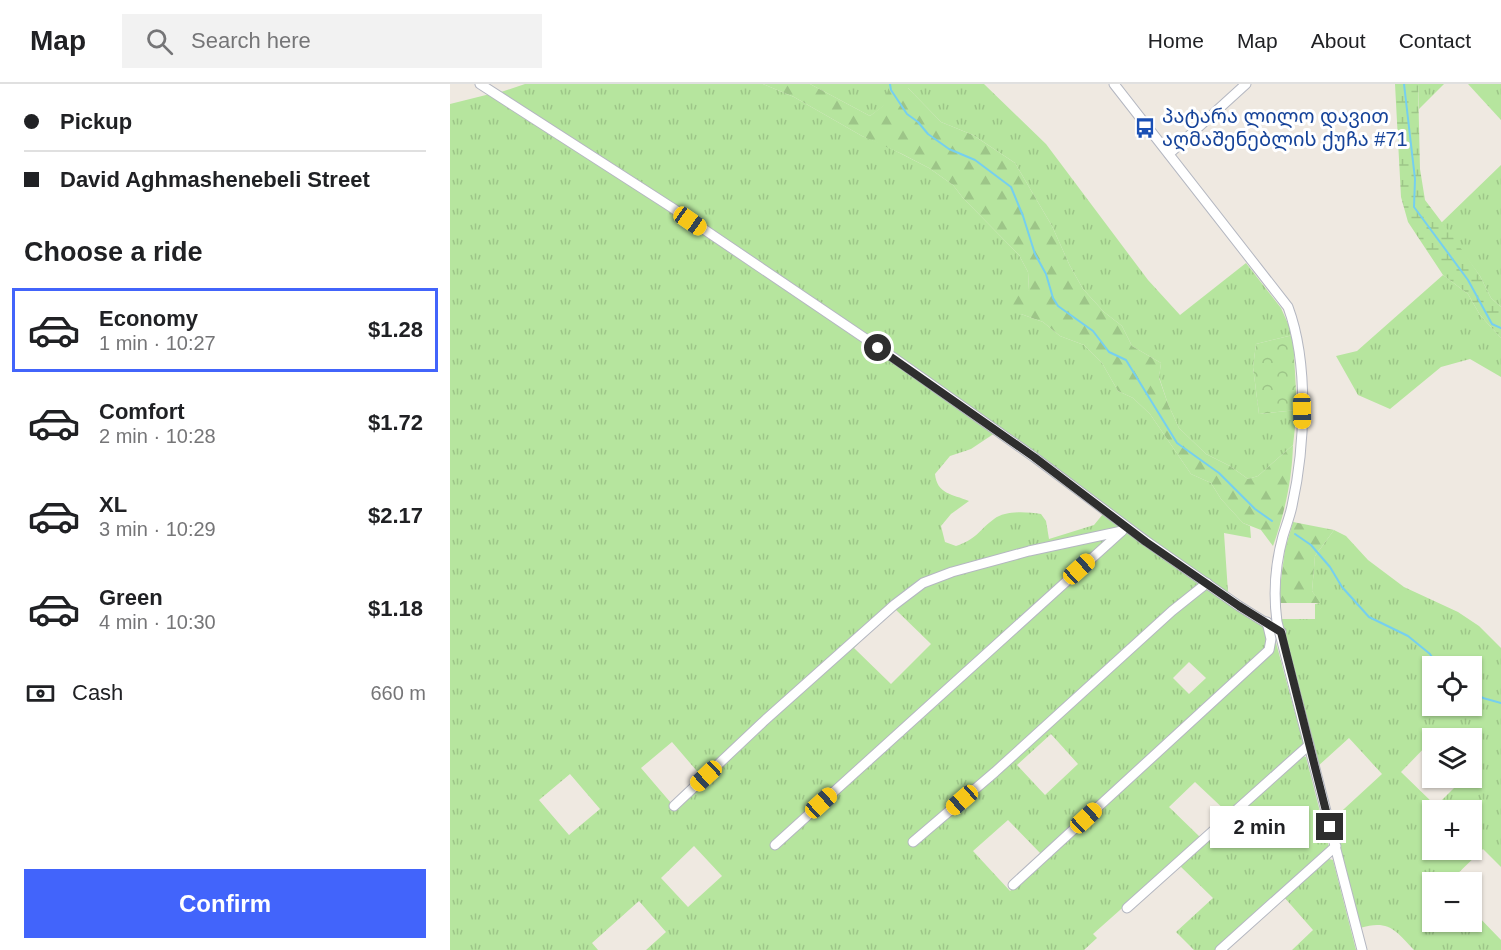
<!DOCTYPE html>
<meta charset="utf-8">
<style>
body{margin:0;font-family:Helvetica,"Noto Sans Georgian",sans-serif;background:#f2f2f2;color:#202124;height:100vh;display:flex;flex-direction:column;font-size:22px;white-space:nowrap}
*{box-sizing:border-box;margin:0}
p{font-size:20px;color:#757577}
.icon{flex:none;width:33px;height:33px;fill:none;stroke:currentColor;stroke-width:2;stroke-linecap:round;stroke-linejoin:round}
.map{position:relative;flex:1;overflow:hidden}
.details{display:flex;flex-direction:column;background:#fff;width:450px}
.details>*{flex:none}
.guide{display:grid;align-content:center;height:132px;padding:0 24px;background:#fff}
.fabs{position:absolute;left:972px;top:572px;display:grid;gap:12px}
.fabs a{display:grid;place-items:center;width:60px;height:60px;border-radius:0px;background:#fff;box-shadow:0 2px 4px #0004;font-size:30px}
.end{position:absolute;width:27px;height:27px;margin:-14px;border:8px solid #2e2e2e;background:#fff;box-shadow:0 0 0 3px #fff}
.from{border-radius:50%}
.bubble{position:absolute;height:42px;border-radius:0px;background:#fff;box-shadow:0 2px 4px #0004;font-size:20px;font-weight:800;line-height:42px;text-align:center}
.car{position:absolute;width:18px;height:36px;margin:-18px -9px;border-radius:8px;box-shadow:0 0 4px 2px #0007;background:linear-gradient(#f5c518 24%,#345 0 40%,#f5c518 0 76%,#345 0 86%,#f5c518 0)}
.guide b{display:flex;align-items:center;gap:21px;height:57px;font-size:22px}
.guide b+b{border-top:2px solid #e0e0e0}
.guide i{width:15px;height:15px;background:#202124}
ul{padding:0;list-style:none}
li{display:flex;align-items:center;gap:18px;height:84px;margin:0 12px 9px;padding:0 12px;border:3px solid transparent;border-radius:0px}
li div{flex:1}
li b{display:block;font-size:22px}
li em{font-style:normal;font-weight:800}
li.current{border-color:#4264fb}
li>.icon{width:54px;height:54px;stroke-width:1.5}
h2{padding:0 24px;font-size:27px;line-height:72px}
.pay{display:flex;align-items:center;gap:15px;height:66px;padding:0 24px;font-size:22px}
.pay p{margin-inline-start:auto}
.button{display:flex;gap:12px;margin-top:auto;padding:12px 24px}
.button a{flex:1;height:69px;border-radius:0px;background:#4264fb;color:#fff;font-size:24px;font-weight:800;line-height:69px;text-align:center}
header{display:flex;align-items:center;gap:36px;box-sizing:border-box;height:84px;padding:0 30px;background:#fff;border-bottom:2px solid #e0e0e0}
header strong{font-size:28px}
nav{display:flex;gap:33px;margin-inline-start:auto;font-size:21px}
.search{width:420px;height:54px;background:#f2f2f2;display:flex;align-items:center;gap:15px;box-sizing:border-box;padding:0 21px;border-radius:0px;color:#757577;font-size:22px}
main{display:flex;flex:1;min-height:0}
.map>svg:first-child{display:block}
.grass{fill:url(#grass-tufts);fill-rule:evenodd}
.forest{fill:url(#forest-firs)}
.wetland{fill:url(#wetland-marsh)}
.park{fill:url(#park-crowns)}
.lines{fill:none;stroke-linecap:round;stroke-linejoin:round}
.stream{stroke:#75cff0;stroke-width:2}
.minor-casing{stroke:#b4b7c1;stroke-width:11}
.minor{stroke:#fff;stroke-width:9}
.route{stroke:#2e2e2e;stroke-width:8}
.labels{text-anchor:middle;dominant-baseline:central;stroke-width:6;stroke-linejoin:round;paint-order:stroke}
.transit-label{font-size:20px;fill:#164399;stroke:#fff;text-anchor:start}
</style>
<header>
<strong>Map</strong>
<div class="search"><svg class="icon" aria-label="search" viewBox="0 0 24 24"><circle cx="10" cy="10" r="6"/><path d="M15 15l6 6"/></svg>Search here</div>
<nav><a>Home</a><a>Map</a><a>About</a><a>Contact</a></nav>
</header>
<main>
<section class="details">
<div class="guide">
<b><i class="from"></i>Pickup</b>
<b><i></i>David Aghmashenebeli Street</b>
</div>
<h2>Choose a ride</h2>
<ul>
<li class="current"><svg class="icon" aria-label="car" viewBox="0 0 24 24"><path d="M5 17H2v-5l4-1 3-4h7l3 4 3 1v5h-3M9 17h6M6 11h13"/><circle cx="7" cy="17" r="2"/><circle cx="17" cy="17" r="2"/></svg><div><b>Economy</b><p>1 min · 10:27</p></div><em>$1.28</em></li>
<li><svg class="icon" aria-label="car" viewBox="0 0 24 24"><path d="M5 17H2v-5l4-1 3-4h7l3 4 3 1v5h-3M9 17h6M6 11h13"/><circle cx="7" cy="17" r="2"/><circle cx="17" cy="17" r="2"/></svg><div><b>Comfort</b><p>2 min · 10:28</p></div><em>$1.72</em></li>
<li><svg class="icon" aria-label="car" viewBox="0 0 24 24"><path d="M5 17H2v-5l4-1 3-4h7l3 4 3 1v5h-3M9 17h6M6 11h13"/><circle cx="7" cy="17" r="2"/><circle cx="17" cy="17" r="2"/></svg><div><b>XL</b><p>3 min · 10:29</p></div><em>$2.17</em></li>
<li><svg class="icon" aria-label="car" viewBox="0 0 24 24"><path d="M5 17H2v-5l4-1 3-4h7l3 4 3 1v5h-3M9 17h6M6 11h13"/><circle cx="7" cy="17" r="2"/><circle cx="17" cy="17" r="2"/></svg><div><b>Green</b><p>4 min · 10:30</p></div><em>$1.18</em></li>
</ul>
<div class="pay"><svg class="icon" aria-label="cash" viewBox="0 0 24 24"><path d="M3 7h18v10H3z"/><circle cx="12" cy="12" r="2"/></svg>Cash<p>660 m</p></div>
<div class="button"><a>Confirm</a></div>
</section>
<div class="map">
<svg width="1051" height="866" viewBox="0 0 1051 866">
<defs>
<pattern id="grass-tufts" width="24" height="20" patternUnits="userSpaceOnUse" patternTransform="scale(1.5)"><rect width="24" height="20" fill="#b6e59e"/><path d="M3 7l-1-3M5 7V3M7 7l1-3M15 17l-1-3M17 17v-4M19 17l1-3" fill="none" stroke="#9dc588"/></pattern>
<pattern id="forest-firs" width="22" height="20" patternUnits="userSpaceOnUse" patternTransform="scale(1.5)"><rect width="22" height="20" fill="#b6e59e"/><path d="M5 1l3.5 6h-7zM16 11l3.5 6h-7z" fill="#9dc588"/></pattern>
<pattern id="wetland-marsh" width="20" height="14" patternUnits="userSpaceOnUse" patternTransform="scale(1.5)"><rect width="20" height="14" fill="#b6e59e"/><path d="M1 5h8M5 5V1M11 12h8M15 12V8" fill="none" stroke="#9dc588"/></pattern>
<pattern id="park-crowns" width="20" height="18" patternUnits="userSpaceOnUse" patternTransform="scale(1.5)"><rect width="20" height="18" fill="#b6e59e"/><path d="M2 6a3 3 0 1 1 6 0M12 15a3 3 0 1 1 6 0" fill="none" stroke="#9dc588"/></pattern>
</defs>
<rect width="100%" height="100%" fill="#efe9e1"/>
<!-- grass -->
<g class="grass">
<path d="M75 0H313L344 13 412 52 432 60 479 84 503 101 513 114 569 171 578 188 579 206 571 230 593 238 610 252 634 261 652 279 668 307 683 314 700 330 741 390 761 399 771 415 793 439 800 442 801 454 774 449 778 508 739 486 658 425 48 9Z"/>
<path d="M360 0H534L596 60 698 196 730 231 796 179 831 224 843 251 806 260 803 283 809 330 847 326 843 361 808 392 798 395 780 382 756 370 729 344 718 320 709 293 711 279 682 262 672 242 654 228 633 205 620 182 602 142 565 79 523 51 491 38 458 4 420 32Z"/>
<path d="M968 0H994L969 25Z"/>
<path d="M1018 0H1051V36Z"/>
<path d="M40 10C211 120 380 230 545 349L521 365 500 372 485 390C487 410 502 410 519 417L501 430 491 442 495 458 506 462C527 455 528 447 544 435 556 426 577 428 591 430L596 437 599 455 644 441 653 430 817 546V564L591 770 558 736 523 767 560 807 821 569 825 555 854 662 779 730 745 698 719 723 751 754 643 850 647 854 634 866H196L216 848 189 817 142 859 148 866H0V20ZM444 524 481 560 441 600 404 564ZM739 578 756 594 739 610 723 594ZM601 650 628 680 595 711 567 681ZM222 658 252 693 221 719 191 684ZM120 690 150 725 119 751 89 716ZM244 762 272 792 238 823 211 794Z"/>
<path d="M1051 81V223L1041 214 1030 192 991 139Z"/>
<path d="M993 191 1018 210 1030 231 1051 254V293L1020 275 991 283 940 325 908 311 886 272 907 267Z"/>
<path d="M884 446 896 452 918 476 954 503 1008 528 1029 542 1051 564V783L1033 765 999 798H982V837H1022V826L1051 856V866H964C946 847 939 835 910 844L882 736 932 690 899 654 867 683 830 535H865V520L870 519 862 507 865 472ZM982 582H1022V621H982ZM991 648 998 654H1022V677L1026 682 1022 686V693H1015L986 722 951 688 982 656V654ZM982 726H1022V765H982Z"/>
<path d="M853 672 856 673 879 763 767 866H744L726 848 763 814 729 781Z"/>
<path d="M879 775 883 776 906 866H842L863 846 834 813Z"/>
</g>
<!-- forest -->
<g class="forest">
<path d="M313 0H360L420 32 434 21 439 2 448 1 458 4 491 38 523 51 565 79 602 142 620 182 633 205 654 228 672 242 682 262 711 279 709 294 718 320 729 344 756 370 780 382 798 395 808 392 843 361C842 396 835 428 823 462L811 446 793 439 771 415 761 399 741 390 700 330 683 314 668 307 652 279 634 261 610 252 593 238 571 230 563 223 562 214 579 206 578 188 569 171 513 114 503 101 479 84 452 70 412 52 344 13Z"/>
<path d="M843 438 884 446 865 472 862 507 871 519H828L835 465Z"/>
</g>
<!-- wetland -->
<path class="wetland" d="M945 0H968L970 85 975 116 1003 153 1030 192 1041 214 1051 223V254L1030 231 1018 210 993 191 958 138 951 113Z"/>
<!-- park -->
<path class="park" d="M843 251 847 326 809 330 803 283 806 260Z"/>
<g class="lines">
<!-- stream -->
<g class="stream">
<path d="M440 0 441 6 457 30 468 38 478 50 499 65 525 76 561 103 573 132 585 170 596 190 603 214 608 222 643 247 659 268 676 276 727 359 769 389 805 425 822 437"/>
<path d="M954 0 965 95 964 123 1018 196 1042 240 1051 244"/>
<path d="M845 450 861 461 880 483 892 503 919 533 958 552 980 570 987 581 993 582"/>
<path d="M1022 606 1033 614 1051 619"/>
</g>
<!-- minor casing -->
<g class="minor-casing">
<g id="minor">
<path d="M30 0 221 123 444 274 584 373 696 457 789 522 831 548"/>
<path d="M664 0 838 223C859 279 855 363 842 422 840 432 836 442 833 452 825 481 823 508 827 538L912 866"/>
<path d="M719 70 796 0"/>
<path d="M224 722 313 638 444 521 473 499 502 488 579 467 672 447"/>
<path d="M463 758 545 688 722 527 757 499"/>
<path d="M325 761 671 448"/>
<path d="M563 801 819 566 821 555 817 538"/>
<path d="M677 824 859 661"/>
<path d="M770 866 886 762"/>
</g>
</g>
<!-- minor -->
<use href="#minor" class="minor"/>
</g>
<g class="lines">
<!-- route -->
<path class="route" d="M428 264 584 373 696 458 789 522 831 548 880 743"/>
</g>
<!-- icons -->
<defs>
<g id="bus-bare" transform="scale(1.62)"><path d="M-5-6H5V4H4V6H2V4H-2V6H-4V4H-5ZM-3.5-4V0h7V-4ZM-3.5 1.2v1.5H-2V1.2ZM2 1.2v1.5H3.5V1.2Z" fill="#1a4fb4" stroke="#fff" stroke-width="2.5" paint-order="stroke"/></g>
</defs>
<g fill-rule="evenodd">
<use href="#bus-bare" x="695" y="44"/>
</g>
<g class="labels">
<!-- transit labels -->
<g class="transit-label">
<text x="712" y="32">პატარა ლილო დავით<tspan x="712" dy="23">აღმაშენებლის ქუჩა #71</tspan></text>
</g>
</g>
</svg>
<div class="fabs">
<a><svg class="icon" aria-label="locate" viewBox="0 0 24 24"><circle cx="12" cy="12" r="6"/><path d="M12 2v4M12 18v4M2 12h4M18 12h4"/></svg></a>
<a><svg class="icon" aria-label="layers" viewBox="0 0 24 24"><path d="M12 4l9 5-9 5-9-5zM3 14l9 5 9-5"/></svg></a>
<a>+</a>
<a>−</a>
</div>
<i class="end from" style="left:428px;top:264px"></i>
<i class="end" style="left:880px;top:743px"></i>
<div class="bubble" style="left:760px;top:722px;width:99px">2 min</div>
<i class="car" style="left:240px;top:137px;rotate:125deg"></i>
<i class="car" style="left:852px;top:327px;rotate:179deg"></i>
<i class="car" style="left:629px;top:485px;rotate:48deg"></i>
<i class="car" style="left:256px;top:692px;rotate:227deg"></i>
<i class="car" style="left:512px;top:716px;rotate:229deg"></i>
<i class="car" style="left:371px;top:719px;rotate:48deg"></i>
<i class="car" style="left:636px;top:734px;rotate:47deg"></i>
</div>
</main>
